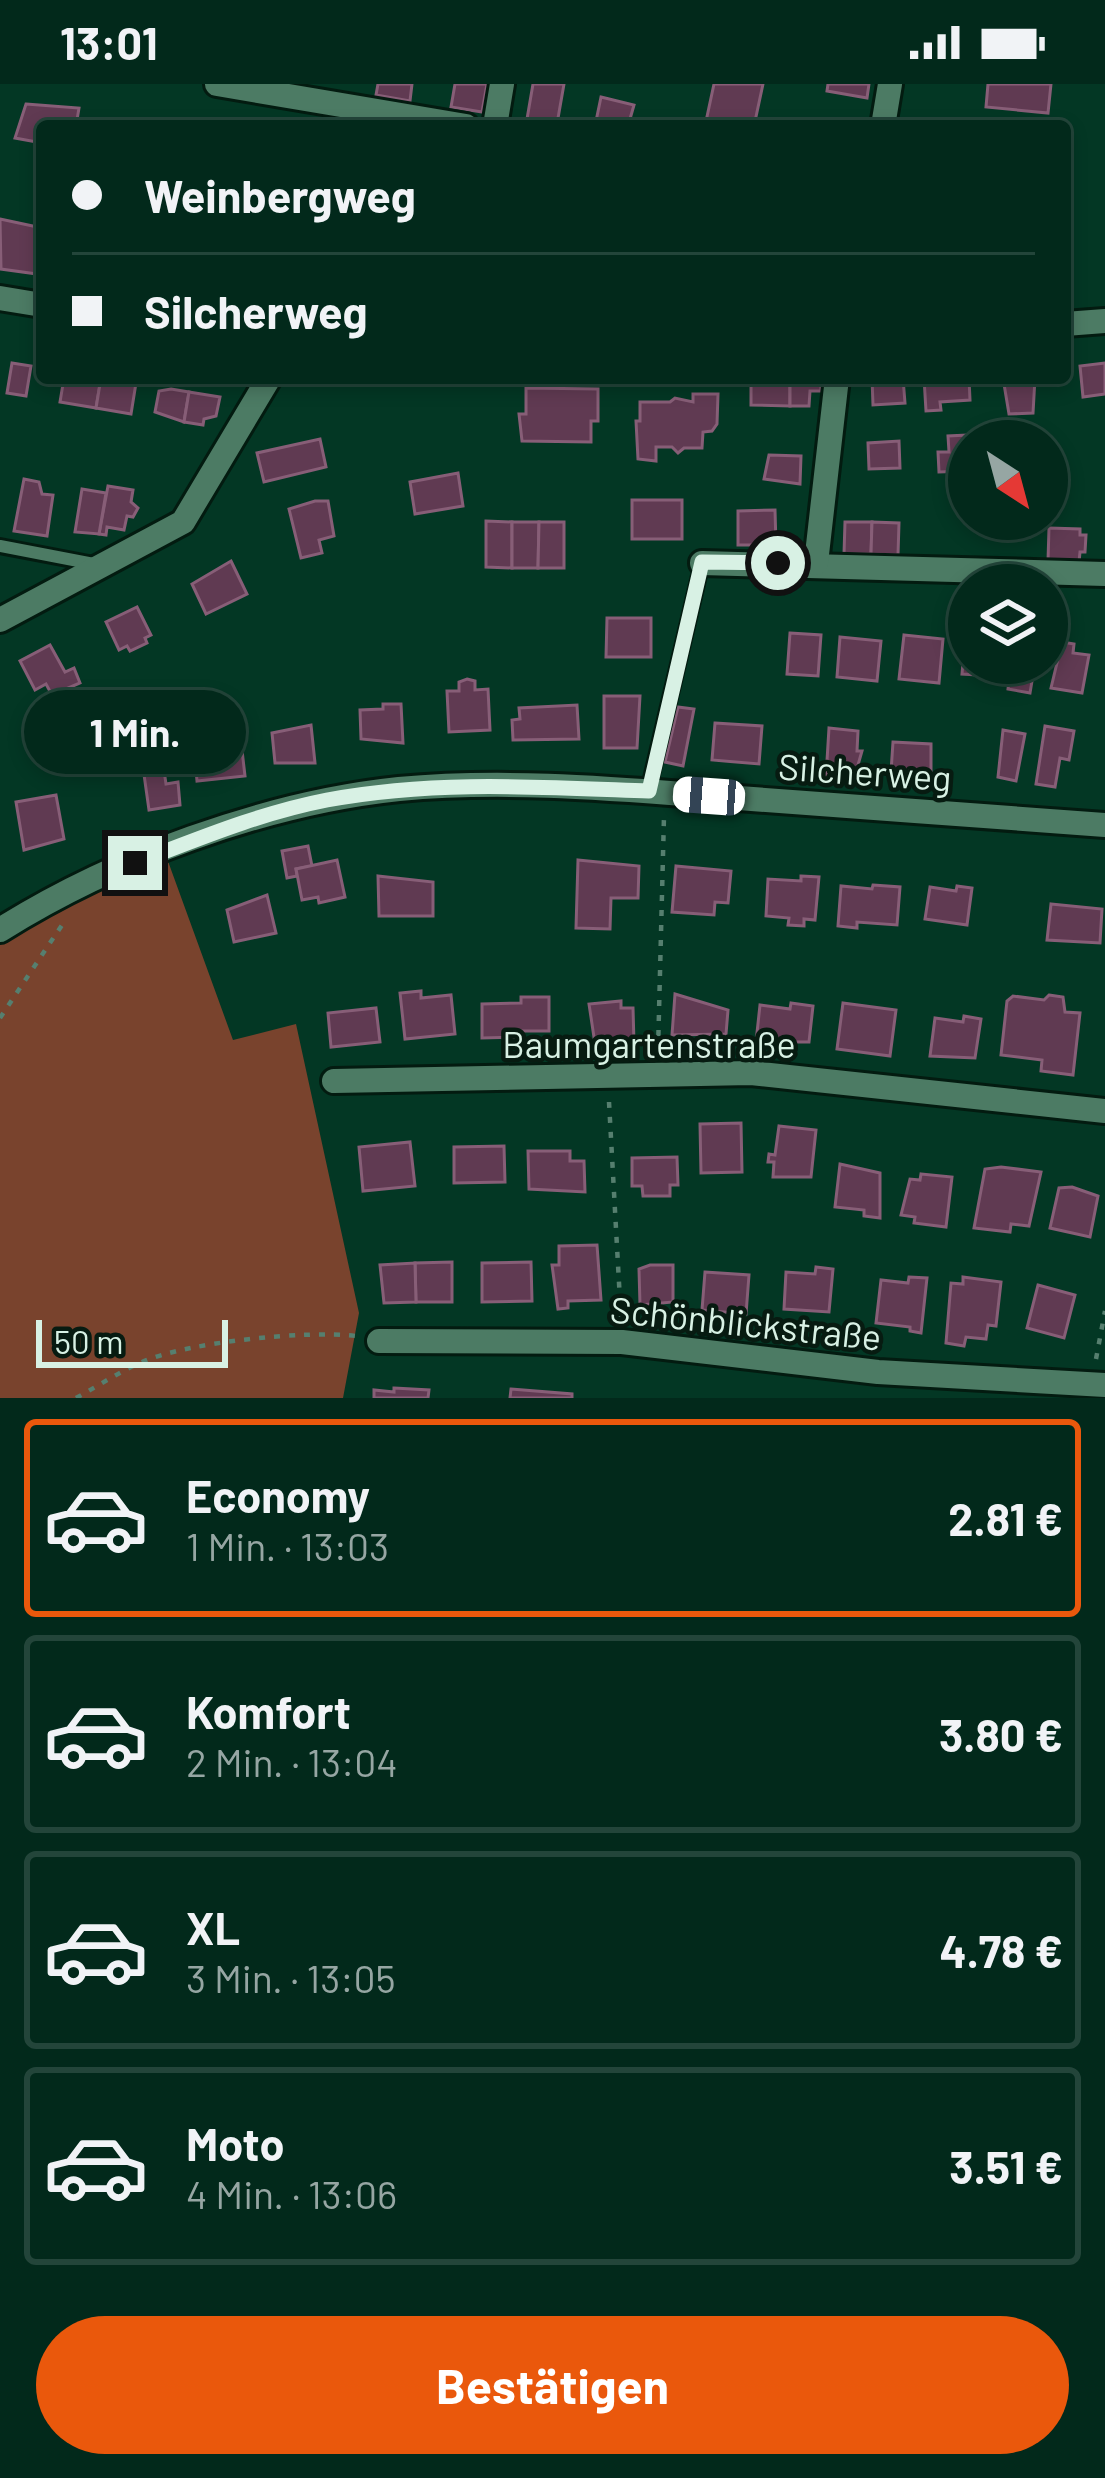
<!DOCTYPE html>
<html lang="de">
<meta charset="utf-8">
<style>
body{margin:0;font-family:Barlow,sans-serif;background:#103528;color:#f1f3f6;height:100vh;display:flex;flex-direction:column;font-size:45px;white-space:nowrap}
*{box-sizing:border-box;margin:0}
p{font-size:39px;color:#96a6a3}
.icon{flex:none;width:66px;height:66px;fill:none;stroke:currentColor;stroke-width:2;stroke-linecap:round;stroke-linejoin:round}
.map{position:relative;height:1314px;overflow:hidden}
.side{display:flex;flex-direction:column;background:#02291b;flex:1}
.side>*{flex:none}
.banner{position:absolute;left:36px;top:36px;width:1035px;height:264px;border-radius:12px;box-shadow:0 6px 18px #0003,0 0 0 3px #23453a;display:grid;align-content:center;height:264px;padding:0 36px;background:#02291b}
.needle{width:78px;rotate:144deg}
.tools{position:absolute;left:948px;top:336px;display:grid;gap:24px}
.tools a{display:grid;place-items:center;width:120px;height:120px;border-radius:50%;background:#02291b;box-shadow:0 6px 18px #0003,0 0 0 3px #23453a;font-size:60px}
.scale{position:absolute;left:36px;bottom:30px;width:192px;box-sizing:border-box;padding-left:12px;border:6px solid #d8f1e4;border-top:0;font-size:33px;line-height:42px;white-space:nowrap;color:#d8f1e4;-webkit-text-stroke:9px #071b11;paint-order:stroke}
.end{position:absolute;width:54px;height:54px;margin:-27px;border:15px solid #d8f1e4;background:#111;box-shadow:0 0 0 6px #111}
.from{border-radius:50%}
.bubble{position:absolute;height:84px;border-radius:42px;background:#02291b;box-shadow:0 6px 18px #0003,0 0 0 3px #23453a;font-size:39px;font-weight:700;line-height:84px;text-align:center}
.car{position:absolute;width:36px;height:72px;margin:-36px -18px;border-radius:15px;box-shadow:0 0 9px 3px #0007;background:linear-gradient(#fff 24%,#345 0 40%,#fff 0 76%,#345 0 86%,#fff 0)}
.banner b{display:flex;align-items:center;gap:42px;height:114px;font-size:45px}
.banner b+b{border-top:3px solid #23453a}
.banner i{width:30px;height:30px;background:#f1f3f6}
ul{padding:21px 0 0;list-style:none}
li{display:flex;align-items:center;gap:36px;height:198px;margin:0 24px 18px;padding:0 12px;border:6px solid #23453a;border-radius:12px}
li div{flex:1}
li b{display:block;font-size:45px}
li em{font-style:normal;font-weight:700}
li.current{border-color:#ea580c}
li>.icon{width:108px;height:108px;stroke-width:1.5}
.action{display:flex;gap:24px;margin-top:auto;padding:24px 36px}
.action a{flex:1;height:138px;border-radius:72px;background:#ea580c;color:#fff;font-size:48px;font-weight:700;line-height:138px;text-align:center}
.status{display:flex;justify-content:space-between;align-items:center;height:84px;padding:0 60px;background:#02291b;direction:ltr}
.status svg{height:33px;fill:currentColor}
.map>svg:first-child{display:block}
.green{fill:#79432d}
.building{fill:#603a52;stroke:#875e77;stroke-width:3}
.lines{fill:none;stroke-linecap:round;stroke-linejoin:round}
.lane-casing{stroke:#031b10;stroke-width:18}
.street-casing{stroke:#031b10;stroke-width:30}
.path{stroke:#567f6f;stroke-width:4.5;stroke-dasharray:6 9;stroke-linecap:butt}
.lane{stroke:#4c7b64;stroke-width:12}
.street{stroke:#4c7b64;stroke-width:24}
.route{stroke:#d8f1e4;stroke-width:15}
.labels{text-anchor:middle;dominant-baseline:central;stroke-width:9;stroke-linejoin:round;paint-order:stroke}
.street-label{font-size:36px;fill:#d8f1e4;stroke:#071b11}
</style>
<div class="status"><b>13:01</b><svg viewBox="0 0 49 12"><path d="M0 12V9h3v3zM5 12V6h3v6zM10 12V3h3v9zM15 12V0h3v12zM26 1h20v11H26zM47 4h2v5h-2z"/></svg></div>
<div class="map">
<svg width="1105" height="1314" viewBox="0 0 1105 1314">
<rect width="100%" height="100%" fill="#033724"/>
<!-- green -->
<path class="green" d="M165 769 233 956 296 940 359 1229 343 1314H0V860Z"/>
<!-- building -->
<g class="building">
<path d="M378 0H412L410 17 376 11Z"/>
<path d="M455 0H487L482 28 451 23Z"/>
<path d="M533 0H564L557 40 527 35Z"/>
<path d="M714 0H763L754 42H705Z"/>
<path d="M828 0H869L867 14 827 7Z"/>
<path d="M988 0H1051L1048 29 986 23Z"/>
<path d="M601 13 634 21 628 42H595Z"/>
<path d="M26 20 79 24 76 42H42V59L15 54Z"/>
<path d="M0 135 42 144 37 190 1 185Z"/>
<path d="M12 279 31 282 26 312 7 309Z"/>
<path d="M1105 279V310L1083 313 1080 282Z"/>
<path d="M64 294H101L96 324 60 318Z"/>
<path d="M101 294 136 299 131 330 96 324Z"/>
<path d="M751 294H790V322L751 321Z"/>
<path d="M790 294H821V307H810L809 322H790Z"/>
<path d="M872 294H903L905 319 873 321Z"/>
<path d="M924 294H969L970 316 940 318 941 326 926 327Z"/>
<path d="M1003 294H1035L1033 329 1009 330Z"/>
<path d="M526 304 598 305V337H591V358L522 357 519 330H526Z"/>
<path d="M171 305 189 308 184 338 155 328 159 307Z"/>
<path d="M189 308 220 313 216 332 204 335 203 341 184 338Z"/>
<path d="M693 310H718L717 340 712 347 703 348 702 364H684L678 369 672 363H656V377L638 375 636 337H640V318H670L675 314 693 318Z"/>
<path d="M988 350V357H969V387L939 388 938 368H949L948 352Z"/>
<path d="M320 355 326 383 264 398 257 369Z"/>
<path d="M899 357 900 384 869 385 868 359Z"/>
<path d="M769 371 801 372 800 400 764 395Z"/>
<path d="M458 389 463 422 415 430 410 398Z"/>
<path d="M24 395 39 398 42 410 53 411 47 452 14 447Z"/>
<path d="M108 402 133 406 131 418 138 424 133 433 127 432 124 446 107 443 106 451 99 450Z"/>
<path d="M82 405 106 409 99 450 75 448Z"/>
<rect x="632" y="416" width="50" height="39"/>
<path d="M315 417H328L334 452 319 456 322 469 301 474 289 425Z"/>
<path d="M775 426 776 461H738V427Z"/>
<path d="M486 437 512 438V484L486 483Z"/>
<path d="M512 438H539L538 484H512Z"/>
<path d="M539 438H564V484H538Z"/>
<path d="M845 438H872L871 470H844Z"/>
<path d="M872 438 899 439 898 471 871 470Z"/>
<path d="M1049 444 1080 445V451H1086L1085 468H1080L1079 478 1048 477Z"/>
<path d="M231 477 247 510 206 530 192 500Z"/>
<path d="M137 523 151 551 145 554 147 559 130 567 127 562 119 566 106 538Z"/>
<path d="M607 534H651V573H606Z"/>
<path d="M790 549 821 551 818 592 787 590Z"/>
<path d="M904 551 943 555 939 599 899 595Z"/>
<path d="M840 553 881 557 877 597 837 593Z"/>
<path d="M965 555H969V579H995L994 592 962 590Z"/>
<path d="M1062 558 1074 560 1073 569 1089 571 1082 609 1051 604Z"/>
<path d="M50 561 65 588 74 584 80 599 52 611 46 600 35 606 20 577Z"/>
<path d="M1011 579H1035L1030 609 1008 605Z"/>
<path d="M467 595 475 597V606L488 605 490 646 449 648 447 607H459V598Z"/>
<path d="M604 612H640L637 664H604Z"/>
<path d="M383 620H401L403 659 361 655 360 626 383 625Z"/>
<path d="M577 621 579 655 513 656 512 636 520 635 519 624Z"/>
<path d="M678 623 694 625 683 682 665 678Z"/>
<path d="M715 639 762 642 759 680 712 676Z"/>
<path d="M311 641 315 679H275L272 649Z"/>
<path d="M1045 642 1074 647 1069 676 1060 674 1055 703 1036 700Z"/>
<path d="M829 644 858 647 857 667H862L854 695 826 693Z"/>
<path d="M1003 646 1025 650 1016 697 998 693Z"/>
<path d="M240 649 245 692 197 697 193 654Z"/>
<path d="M159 652 166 700 178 698 180 721 149 726 139 655Z"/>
<path d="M893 658 931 660V691L891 688Z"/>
<path d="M56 711 64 755 24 766 16 718Z"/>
<path d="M308 762 312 782 296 785 297 792 287 794 282 767Z"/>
<path d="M337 776 345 813 319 819 318 813 302 816 296 785Z"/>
<path d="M578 776 639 782 638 814H611L610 845 576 844Z"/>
<path d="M676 782 731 787 728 819 715 818 714 831 672 828Z"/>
<path d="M378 792 433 798V832H379Z"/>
<path d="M801 792 819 793 815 836 804 835V842L788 841 789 834 766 832 768 795 801 797Z"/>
<path d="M873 801 900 803 897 841 857 838V844L838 842 841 802 872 805Z"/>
<path d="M957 802 972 804 967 841 925 835 930 803 956 807Z"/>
<path d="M267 811 276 849 234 858 227 826Z"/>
<path d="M1051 820 1102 825 1100 859 1047 856Z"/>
<path d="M421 907V914L451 911 455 950 405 955 400 909Z"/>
<path d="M675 910 728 926 726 950 672 951Z"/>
<path d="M1049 911 1063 913 1065 928 1080 929 1073 991 1041 987 1042 976 1001 971 1007 917 1013 912 1044 916Z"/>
<path d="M521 913H549V947H522L523 953 482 954V920L521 919Z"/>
<path d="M621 917V924H633L634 959 595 960 589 920Z"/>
<path d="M791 919 813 922 809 958H756L760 921 790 925Z"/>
<path d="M843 919 896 926 890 972 837 965Z"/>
<path d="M376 924 380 958 331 963 328 929Z"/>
<path d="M964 932 981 935 975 974 930 972 935 934 963 938Z"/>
<path d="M741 1039 742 1088 701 1089 700 1040Z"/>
<path d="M779 1042 816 1046 811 1093H773L774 1078H768L769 1070 775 1071Z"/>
<path d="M410 1058 415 1102 363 1107 359 1063Z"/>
<path d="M504 1062 505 1098 454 1099V1063Z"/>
<path d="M528 1067H570V1077H584L585 1108 529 1105Z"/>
<path d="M677 1073 678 1101H670V1112H643L642 1102H632V1074Z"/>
<path d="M840 1080 880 1089V1134L864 1132V1126L835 1123Z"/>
<path d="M1001 1083 1041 1088 1029 1142 1011 1140 1010 1148 974 1144 985 1085Z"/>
<path d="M921 1090 952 1093 946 1143 914 1139 915 1133 901 1131 910 1095 920 1096Z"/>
<path d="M1072 1103 1098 1112 1090 1153 1050 1144 1059 1104Z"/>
<path d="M597 1161 601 1216 568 1217V1224L558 1225 552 1181H559V1162Z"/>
<path d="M452 1178V1218H416L415 1179Z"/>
<path d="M531 1178 532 1217 482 1218V1179Z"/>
<path d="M415 1179 416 1218 384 1219 380 1181Z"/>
<path d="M650 1181H673V1218L640 1221 639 1185Z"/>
<path d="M816 1183 833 1185 829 1228 784 1225 786 1188 815 1190Z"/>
<path d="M705 1188 749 1191 746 1230 702 1226Z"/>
<path d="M909 1193 927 1194 921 1249 910 1247V1243L876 1239 881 1196 908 1199Z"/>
<path d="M963 1193 1001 1198 996 1242 988 1241 986 1255 966 1253 964 1262 946 1259 951 1199 963 1200Z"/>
<path d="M1038 1201 1075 1211 1064 1254 1027 1244Z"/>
<path d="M394 1304 429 1306 428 1314H374V1306L394 1308Z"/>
<path d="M511 1305 572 1310V1314H510Z"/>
</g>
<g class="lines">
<!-- lane casing -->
<g class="lane-casing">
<g id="lane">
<path d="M0 462 99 481"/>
<path d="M648 707 702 479"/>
</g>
</g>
<!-- street casing -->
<g class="street-casing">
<g id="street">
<path d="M217 0 466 42"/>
<path d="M495 42 502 0"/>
<path d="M883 42 890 0"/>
<path d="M0 214 42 221"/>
<path d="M1065 240 1105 237"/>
<path d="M702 479 1105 490"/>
<path d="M816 479 837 294"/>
<path d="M0 536 183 438 269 294"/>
<path d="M0 846C113 775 265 719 399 705 507 695 617 705 725 713 852 722 978 732 1105 741"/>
<path d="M334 997 751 989 1105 1027"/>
<path d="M379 1257 622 1258 878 1288 1105 1301"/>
</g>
</g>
<!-- path -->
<g class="path">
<path d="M0 934 62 841"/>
<path d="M658 967 664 732"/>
<path d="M609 1018 621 1235"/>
<path d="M1096 1275 1105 1227"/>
<path d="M76 1314C98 1302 119 1288 142 1278 188 1258 306 1246 356 1252"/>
</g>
<!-- lane -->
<use href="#lane" class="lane"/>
<!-- street -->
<use href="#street" class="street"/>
</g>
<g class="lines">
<!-- route -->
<path class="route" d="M135 779C198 755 260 729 327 716 434 696 540 703 649 707L702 478 778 479"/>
</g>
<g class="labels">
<!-- street labels -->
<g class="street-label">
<text transform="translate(865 687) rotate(4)">Silcherweg</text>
<text x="649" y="959">Baumgartenstraße</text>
<text transform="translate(746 1238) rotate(6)">Schönblickstraße</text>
</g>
</g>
</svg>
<div class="tools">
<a><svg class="needle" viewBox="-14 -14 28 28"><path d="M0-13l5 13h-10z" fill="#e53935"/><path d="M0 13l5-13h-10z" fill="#96a6a3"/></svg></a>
<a><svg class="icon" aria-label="layers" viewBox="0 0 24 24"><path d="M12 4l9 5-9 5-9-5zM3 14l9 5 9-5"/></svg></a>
</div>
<div class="scale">50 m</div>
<i class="end from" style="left:778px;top:479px"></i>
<i class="end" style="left:135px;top:779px"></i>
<div class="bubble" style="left:24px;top:606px;width:222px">1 Min.</div>
<i class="car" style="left:709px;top:712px;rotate:274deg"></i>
<div class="banner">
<b><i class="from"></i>Weinbergweg</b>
<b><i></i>Silcherweg</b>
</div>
</div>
<section class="side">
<ul>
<li class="current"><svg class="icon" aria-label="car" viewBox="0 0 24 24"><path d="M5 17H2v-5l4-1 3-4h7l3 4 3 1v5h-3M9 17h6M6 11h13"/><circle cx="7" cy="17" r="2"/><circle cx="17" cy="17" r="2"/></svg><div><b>Economy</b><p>1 Min. · 13:03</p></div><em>2.81 €</em></li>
<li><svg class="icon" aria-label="car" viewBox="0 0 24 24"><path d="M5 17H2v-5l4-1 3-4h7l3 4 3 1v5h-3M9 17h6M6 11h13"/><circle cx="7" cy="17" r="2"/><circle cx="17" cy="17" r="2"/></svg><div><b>Komfort</b><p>2 Min. · 13:04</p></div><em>3.80 €</em></li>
<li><svg class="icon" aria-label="car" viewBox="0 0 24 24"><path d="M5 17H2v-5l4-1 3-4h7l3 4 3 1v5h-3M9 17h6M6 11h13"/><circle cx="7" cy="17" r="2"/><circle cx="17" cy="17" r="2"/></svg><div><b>XL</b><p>3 Min. · 13:05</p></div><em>4.78 €</em></li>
<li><svg class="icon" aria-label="car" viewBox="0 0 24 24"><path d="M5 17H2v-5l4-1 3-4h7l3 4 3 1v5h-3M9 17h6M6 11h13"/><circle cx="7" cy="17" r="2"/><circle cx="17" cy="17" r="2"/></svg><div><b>Moto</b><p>4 Min. · 13:06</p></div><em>3.51 €</em></li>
</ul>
<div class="action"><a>Bestätigen</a></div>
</section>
